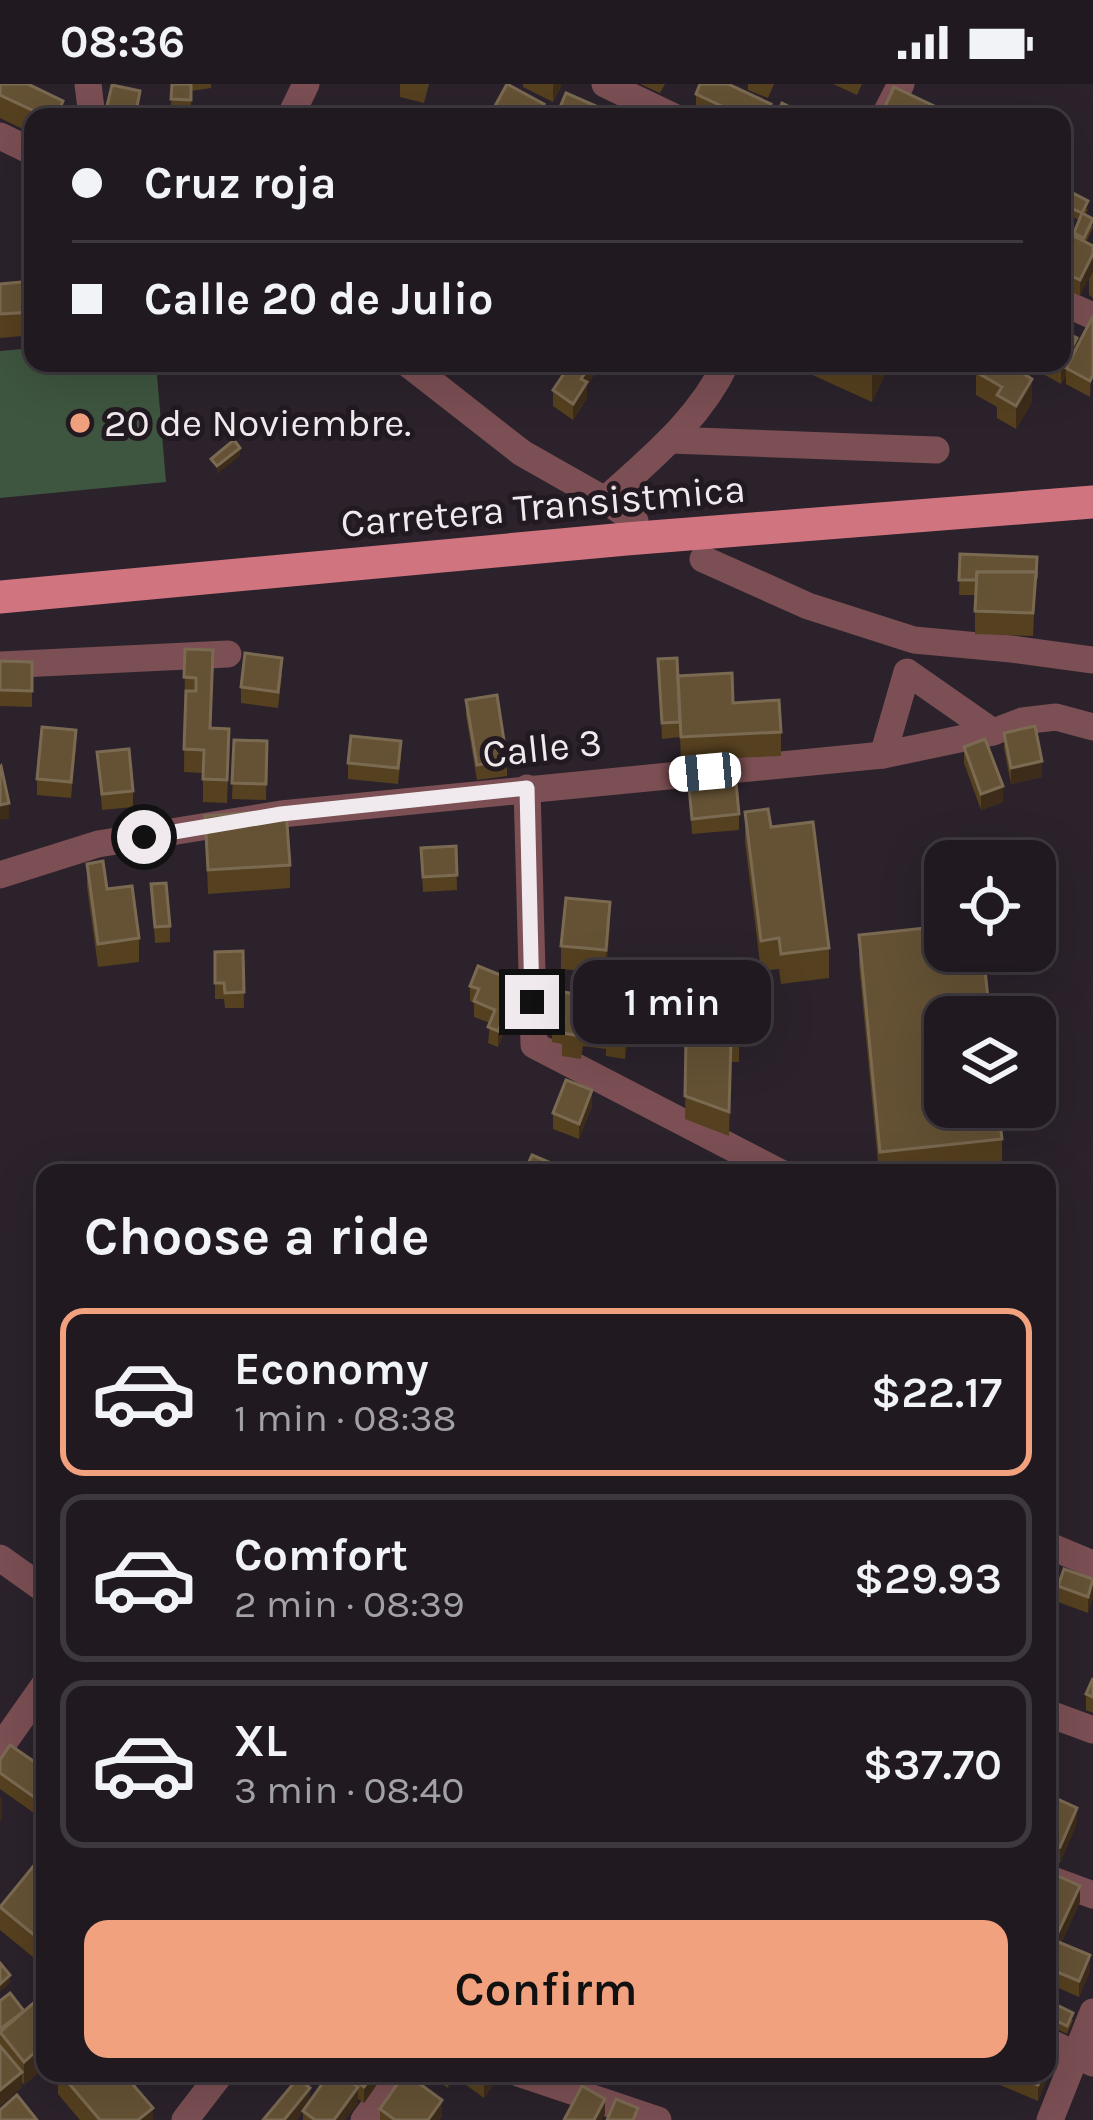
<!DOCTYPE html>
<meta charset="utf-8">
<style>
body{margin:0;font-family:Karla,sans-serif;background:#282329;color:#f1f3f6;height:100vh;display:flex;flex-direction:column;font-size:45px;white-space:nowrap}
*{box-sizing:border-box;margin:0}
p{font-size:39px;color:#a2a1a5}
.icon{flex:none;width:66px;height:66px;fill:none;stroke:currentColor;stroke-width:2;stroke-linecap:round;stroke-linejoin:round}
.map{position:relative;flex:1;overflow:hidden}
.details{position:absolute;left:36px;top:1080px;width:1020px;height:918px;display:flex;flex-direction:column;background:#201a20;border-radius:24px;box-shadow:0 12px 48px #0002,0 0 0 3px #3d383e}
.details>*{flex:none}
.top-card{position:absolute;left:24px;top:24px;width:1047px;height:264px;border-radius:24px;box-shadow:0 12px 48px #0002,0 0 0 3px #3d383e;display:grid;align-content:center;height:264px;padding:0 48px;background:#201a20}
.tools{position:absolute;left:924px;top:756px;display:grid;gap:24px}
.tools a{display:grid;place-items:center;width:132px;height:132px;border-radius:24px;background:#201a20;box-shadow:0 12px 48px #0002,0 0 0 3px #3d383e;font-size:60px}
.end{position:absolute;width:54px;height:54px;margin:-27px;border:15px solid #f0eaef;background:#111;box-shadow:0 0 0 6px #111}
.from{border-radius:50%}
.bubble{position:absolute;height:84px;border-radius:24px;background:#201a20;box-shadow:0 12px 48px #0002,0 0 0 3px #3d383e;font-size:39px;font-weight:600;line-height:84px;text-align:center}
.car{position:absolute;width:36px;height:72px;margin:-36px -18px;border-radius:15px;box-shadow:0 0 9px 3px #0007;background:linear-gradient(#fff 24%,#345 0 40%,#fff 0 76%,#345 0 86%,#fff 0)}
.top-card b{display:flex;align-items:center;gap:42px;height:114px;font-size:45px}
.top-card b+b{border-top:3px solid #3d383e}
.top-card i{width:30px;height:30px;background:#f1f3f6}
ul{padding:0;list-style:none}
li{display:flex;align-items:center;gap:36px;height:168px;margin:0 24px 18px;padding:0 24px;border:6px solid #3d383e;border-radius:24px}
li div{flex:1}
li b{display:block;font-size:45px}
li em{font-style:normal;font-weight:600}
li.on{border-color:#f2a17e}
li>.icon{width:108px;height:108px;stroke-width:1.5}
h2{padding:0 48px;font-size:54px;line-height:144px}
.primary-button{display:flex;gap:24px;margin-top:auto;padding:24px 48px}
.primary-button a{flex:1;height:138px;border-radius:24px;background:#f2a17e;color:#111;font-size:48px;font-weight:600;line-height:138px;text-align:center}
.status{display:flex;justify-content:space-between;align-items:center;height:84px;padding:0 60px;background:#201a20;direction:ltr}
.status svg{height:33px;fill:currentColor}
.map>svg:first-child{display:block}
.green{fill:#3e553f}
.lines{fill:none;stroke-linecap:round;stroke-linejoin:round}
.minor{stroke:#7b4f53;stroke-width:27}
.major{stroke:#d0757f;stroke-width:33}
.wall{fill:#55401f}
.shaded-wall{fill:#3d2c1a}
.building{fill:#655235;stroke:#7b6a52;stroke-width:3}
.route{stroke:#f0eaef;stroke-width:15}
.poi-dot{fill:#f2a17e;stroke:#221921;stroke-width:4.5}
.labels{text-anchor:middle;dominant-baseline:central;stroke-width:10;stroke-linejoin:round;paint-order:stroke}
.poi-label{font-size:39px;fill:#f0eaef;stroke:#221921;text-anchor:start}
.street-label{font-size:39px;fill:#f0eaef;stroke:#221921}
</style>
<div class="status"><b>08:36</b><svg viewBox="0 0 49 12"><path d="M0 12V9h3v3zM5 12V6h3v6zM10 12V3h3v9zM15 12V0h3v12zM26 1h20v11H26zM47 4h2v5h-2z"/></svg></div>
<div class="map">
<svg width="1093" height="2036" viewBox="0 0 1093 2036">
<rect width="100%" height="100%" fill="#2b222b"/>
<!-- green -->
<path class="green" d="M33 264V279H156L166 398 0 414V267Z"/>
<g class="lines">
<!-- minor -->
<g class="minor">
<path d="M88 0 92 33"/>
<path d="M605 0 674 33"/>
<path d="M290 33 306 0"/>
<path d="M884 33 901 0"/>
<path d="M0 52 33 68"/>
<path d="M1062 218 1093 232"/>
<path d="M407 279 522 369 605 416 635 437"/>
<path d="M670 356 936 366"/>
<path d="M605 416C650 375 700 335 726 279"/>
<path d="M703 475 808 522 914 556 1011 565 1093 576"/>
<path d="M0 581 228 570"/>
<path d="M883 671 907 588 993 648"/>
<path d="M527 704 534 961 781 1089"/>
<path d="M0 791 98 760 281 730 883 671 993 648 1022 637 1056 633 1093 643"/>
<path d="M1047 1461 1093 1480"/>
<path d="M0 1474 45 1506"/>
<path d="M1047 1629 1093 1646"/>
<path d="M0 1664 45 1600"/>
<path d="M1047 1794 1093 1811"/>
<path d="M1047 1957 1093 1979"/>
<path d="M518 1989 658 2036"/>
<path d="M185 2036 221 1989"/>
<path d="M364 2036 399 1989"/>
<path d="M1050 2036 1093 1928"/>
</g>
<!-- major -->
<path class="major" d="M0 513 626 455 1093 418"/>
</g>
<!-- wall -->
<g class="wall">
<path d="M0 0 39 5 63 33H33V50L0 34Z"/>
<path d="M172 0H211V4L191 7V24L171 23Z"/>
<path d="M400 0H429L424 19 400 13Z"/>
<path d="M523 0H562L553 18 523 3Z"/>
<path d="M640 0H665L660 9Z"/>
<path d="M748 0H774L768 14 748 6Z"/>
<path d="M833 0H862L857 11Z"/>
<path d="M696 10 771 33H711L696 26Z"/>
<path d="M1067 122 1088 125 1085 131 1093 143 1086 158 1080 212 1062 203V136L1066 159 1074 152 1079 136 1067 130Z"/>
<path d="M1093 187V214L1089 211V195Z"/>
<path d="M33 197V251L0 254V200Z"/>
<path d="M1093 232 1090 313 1066 300V291L1061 300 1045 291V279H1062L1077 262Z"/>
<path d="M598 279V285L587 301V314L573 336 553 322V306Z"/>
<path d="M786 279H890L872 318Z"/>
<path d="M980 279H1027L1021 288 1032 318 1016 345 997 334V323L976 311V288Z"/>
<path d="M960 470 1037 473 1033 552 975 550V511H959Z"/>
<path d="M185 565 213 589 211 644 229 668 227 719 203 718V689L184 688Z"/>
<path d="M658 575 678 601 733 619 781 648V672L681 676 680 653 662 655Z"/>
<path d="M0 577 32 578V623L0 622Z"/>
<path d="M282 590 278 624 241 619V603Z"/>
<path d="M466 616 507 676V692L477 696 466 632Z"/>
<path d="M1004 649 1042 693 1011 700 1004 665Z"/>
<path d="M234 656 267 657 266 716 232 715Z"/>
<path d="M76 662 71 714 37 711V695Z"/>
<path d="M964 663 1003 718 981 726 964 679Z"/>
<path d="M97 668 133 707V723L102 726Z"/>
<path d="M401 672 398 700 348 695V679Z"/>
<path d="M689 703 739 730V746L692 750Z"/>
<path d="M745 728 771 743 829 864V894L781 900 779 885 761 887 745 758Z"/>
<path d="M205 732 290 781V804L208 810Z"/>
<path d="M456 762 457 806 423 808 421 764Z"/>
<path d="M87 780 139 854V878L98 883 87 803Z"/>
<path d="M151 800 170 842V858L155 859Z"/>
<path d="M610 841 606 889 561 885V862Z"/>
<path d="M859 851 1002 1055V1086L971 1089H879L859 881Z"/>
<path d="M243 867 244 924H225L224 915H215V869Z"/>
<path d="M470 902 518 914 498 963 488 959 490 939 474 933V919L470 917Z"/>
<path d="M552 934 630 942 625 975 606 972V965L583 962 581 975 562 972V960L552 958Z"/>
<path d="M739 937V978H731L729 1052 685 1035 686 955 723 956Z"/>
<path d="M592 1022 579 1055 553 1045V1029Z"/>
<path d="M1093 1495 1088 1529 1058 1518V1502Z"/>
<path d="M1093 1594V1629L1086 1626V1610Z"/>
<path d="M0 1676 45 1685V1713L34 1729 0 1705Z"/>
<path d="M1047 1722 1077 1739 1060 1779 1047 1773Z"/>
<path d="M45 1768V1871L39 1878 0 1846V1823Z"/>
<path d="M1047 1816 1080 1818 1061 1859 1090 1887 1079 1913 1047 1899V1879L1050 1871 1047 1870Z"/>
<path d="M45 1909V1983L24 2001 22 1998V2003L0 2022V1917L24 1928Z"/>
<path d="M1051 1934 1073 1936 1067 1950 1051 1942Z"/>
<path d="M58 1989H123L153 2036H80L58 2010Z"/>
<path d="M291 1989H308L302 1997 310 2017 327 1993 324 1989H385L364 2019 358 2015V2019L345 2036H303V2028L297 2036 298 1994Z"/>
<path d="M427 1989H494V1999L484 2014 455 1993 448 2004Z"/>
<path d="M1000 1989H1047L1049 1990 1038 2017 1000 2001Z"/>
<path d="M380 2025 442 2032 439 2036H380Z"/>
</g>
<!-- shaded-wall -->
<g class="shaded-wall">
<path d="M554 0H562L553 18V2Z"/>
<path d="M63 17V33H56Z"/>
<path d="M1068 71V94L1062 107V83Z"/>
<path d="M1066 138V161L1062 169V146Z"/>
<path d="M1093 170V186L1080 212V196Z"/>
<path d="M1077 254V270L1066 284V291L1061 300V284Z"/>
<path d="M592 279H598V285L587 301V314L573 336V320L581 295Z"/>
<path d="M876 279H890L872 318V288Z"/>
<path d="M1013 279H1027L1011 306V282Z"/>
<path d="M1032 295V318L1016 345V322Z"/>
<path d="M240 364V372L217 390V382Z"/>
<path d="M1042 677V693L1011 700V684Z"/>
<path d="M1003 702V718L981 726V710Z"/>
<path d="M9 719V735L0 736V721Z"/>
<path d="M610 818V841L606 889V866Z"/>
<path d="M518 898V914L498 963V947Z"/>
<path d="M630 918V942L625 975V951Z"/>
<path d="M592 1006V1022L579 1055V1040Z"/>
<path d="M1093 1500V1515L1088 1529V1513Z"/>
<path d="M45 1697V1713L34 1729V1713Z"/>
<path d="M2 1712V1735L0 1738V1715Z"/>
<path d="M1077 1724V1739L1060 1779V1763Z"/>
<path d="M1080 1802V1818L1054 1873V1857Z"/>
<path d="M45 1826V1871L39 1878 40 1832Z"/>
<path d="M1090 1871V1887L1079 1913V1897Z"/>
<path d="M10 1891V1899L0 1908V1900Z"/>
<path d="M45 1959V1983L24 2001V1978Z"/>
<path d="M1049 1974V1990L1038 2017V2001L1043 1989H1047Z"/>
<path d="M22 1988V2003L0 2022V2006Z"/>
<path d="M374 1989H385L364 2019V2003Z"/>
<path d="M448 1989H455V1993L448 2004Z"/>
<path d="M490 1989H494V1999L484 2014V1998Z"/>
<path d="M358 2003V2019L345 2036H334Z"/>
<path d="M310 2004V2020L297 2036H284Z"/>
<path d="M605 2015V2030L602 2036H594Z"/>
<path d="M442 2016V2032L439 2036H428Z"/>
<path d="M153 2024V2036H138Z"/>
</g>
<!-- building -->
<g class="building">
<path d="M0 0H31L30 1 63 17 56 33H47L0 11Z"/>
<path d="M172 0H191V16L171 15Z"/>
<path d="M507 0 544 20 537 33H489Z"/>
<path d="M700 0H728L771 20 765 33H745L696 10Z"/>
<path d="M112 1 140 7 136 28 161 33H115L116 28 106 26Z"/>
<path d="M894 3 934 22 928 33H880Z"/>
<path d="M566 9 596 22 591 33H556Z"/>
<path d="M782 19 808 32 807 33H776Z"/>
<path d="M1062 68 1068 71 1062 83Z"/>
<path d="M1073 109 1088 117 1082 129 1067 122Z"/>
<path d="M1082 129 1093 135 1084 154 1074 149Z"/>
<path d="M1070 150 1093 162V170L1080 196 1062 187V166Z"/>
<path d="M33 197V228L0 230V200Z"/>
<path d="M1093 232V291L1090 297 1066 284Z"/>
<path d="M1067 249 1077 254 1061 284 1051 279H1062V251L1065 253Z"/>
<path d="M571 279H592L581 295 587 298 573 320 553 306Z"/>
<path d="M853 279H876L872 288Z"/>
<path d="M981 279H1013L1011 282 1032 295 1016 322 997 311 1002 303 976 288Z"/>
<path d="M234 356 240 364 217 382 211 375Z"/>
<path d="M960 470 1037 473 1036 495V488H977L976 496H959Z"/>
<path d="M977 488H1036L1033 529 975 527Z"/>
<path d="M185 565 213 566 210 644 229 645 227 696 203 695 204 666 184 665 186 607H196V594L184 593Z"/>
<path d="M245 569 282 574 278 608 241 603Z"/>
<path d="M677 574 680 638 662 639 658 575Z"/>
<path d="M0 577 32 578V607L0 606Z"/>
<path d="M732 589 733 619 779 616 781 648 681 653 678 592Z"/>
<path d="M497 611 507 676 477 681 466 616Z"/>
<path d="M1035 642 1042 677 1011 684 1004 649Z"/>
<path d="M42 643 76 646 71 698 37 695Z"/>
<path d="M351 652 401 657 398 684 348 679Z"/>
<path d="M985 655 1003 702 981 710 964 663Z"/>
<path d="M234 656 267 657 266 700 232 699Z"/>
<path d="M129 665 133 707 102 710 97 668Z"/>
<path d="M1 682 9 719 0 721V683Z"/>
<path d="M736 698 739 730 692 735 689 703Z"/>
<path d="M768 725 771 743 813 738 829 864 781 870 779 854 761 857 745 728Z"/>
<path d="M286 726 290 781 208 786 205 732Z"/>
<path d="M456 762 457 791 423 793 421 764Z"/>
<path d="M103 777 107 805 132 802 139 854 98 860 87 780Z"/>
<path d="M166 799 170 842 155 843 151 800Z"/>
<path d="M566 814 610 818 606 866 561 862Z"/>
<path d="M945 842V867H983L990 933H945V1023H998L1002 1055 880 1068 859 851Z"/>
<path d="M243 867 244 908 225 909 224 899H215V868Z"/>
<path d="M478 882 518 898 498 947 488 943 495 926 474 917 479 905 470 902Z"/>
<path d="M556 907 630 918 625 951 606 949 607 942 583 938 581 952 562 949 564 937 552 934Z"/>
<path d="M724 936 739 937V955H731L729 1028 685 1012 686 955 723 956Z"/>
<path d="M566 996 592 1006 579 1040 553 1029Z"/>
<path d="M532 1071 574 1089H524Z"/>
<path d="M1064 1485 1093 1495 1088 1513 1058 1502Z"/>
<path d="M1093 1594V1613L1086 1610Z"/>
<path d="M10 1661 45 1685V1697L34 1713 0 1689V1676Z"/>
<path d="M1051 1712 1077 1724 1060 1763 1047 1758V1722Z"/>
<path d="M45 1768V1826L40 1832 45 1835V1847L39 1855 0 1823Z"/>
<path d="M1058 1792 1080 1802 1054 1857 1047 1854V1816Z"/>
<path d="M1056 1857 1090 1871 1079 1897 1047 1884Z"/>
<path d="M0 1879 10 1891 0 1900Z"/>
<path d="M10 1909 24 1927 0 1945V1917Z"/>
<path d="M45 1909V1959L24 1978 0 1948Z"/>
<path d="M1057 1921 1073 1929 1067 1942 1051 1934Z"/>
<path d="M0 1962 22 1988 0 2006Z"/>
<path d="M60 1989H123L153 2024 138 2036H100Z"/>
<path d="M330 1989H339L358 2003 334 2036H315L303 2027Z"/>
<path d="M343 1989H374L364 2003Z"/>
<path d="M405 1989 442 2016 428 2036H395L380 2025Z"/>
<path d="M471 1989H490L484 1998Z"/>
<path d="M1009 1989H1043L1038 2001Z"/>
<path d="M298 1994 310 2004 284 2036H263Z"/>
<path d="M582 2002 605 2015 594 2036H564Z"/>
<path d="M17 2011 37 2036H0V2026Z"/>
<path d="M616 2015 638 2024 633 2036H607Z"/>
</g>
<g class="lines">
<!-- route -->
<path class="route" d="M144 753 281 730 527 704 532 918"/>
</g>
<!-- markers -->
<circle class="poi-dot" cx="80" cy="339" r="12"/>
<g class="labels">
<!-- poi labels -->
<g class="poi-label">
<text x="104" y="339">20 de Noviembre.</text>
</g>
<!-- street labels -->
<g class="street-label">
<text transform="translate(543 422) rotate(-5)">Carretera Transistmica</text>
<text transform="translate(542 664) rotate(-6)">Calle 3</text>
</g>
</g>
</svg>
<div class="tools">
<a><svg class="icon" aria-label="locate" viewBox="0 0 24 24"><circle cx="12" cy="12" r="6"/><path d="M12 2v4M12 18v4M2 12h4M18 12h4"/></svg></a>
<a><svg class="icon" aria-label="layers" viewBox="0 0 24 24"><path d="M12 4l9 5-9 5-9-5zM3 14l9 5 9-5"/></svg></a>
</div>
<i class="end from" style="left:144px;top:753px"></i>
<i class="end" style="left:532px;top:918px"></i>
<div class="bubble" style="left:573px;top:876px;width:198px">1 min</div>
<i class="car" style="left:705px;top:688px;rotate:265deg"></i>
<div class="top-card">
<b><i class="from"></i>Cruz roja</b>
<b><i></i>Calle 20 de Julio</b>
</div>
<section class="details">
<h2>Choose a ride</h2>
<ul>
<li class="on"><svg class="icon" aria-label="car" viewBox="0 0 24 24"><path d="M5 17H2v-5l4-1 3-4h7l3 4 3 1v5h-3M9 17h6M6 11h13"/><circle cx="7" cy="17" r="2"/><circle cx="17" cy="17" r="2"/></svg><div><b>Economy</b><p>1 min · 08:38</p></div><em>$22.17</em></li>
<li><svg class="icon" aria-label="car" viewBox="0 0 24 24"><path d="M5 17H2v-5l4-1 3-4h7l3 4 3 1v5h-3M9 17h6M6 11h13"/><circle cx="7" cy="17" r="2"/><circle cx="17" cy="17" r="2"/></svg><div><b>Comfort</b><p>2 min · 08:39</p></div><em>$29.93</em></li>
<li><svg class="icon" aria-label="car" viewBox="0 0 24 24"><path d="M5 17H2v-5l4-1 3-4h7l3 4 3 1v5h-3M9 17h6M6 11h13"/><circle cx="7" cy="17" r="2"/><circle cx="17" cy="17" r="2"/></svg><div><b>XL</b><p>3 min · 08:40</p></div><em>$37.70</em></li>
</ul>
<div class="primary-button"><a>Confirm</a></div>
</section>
</div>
